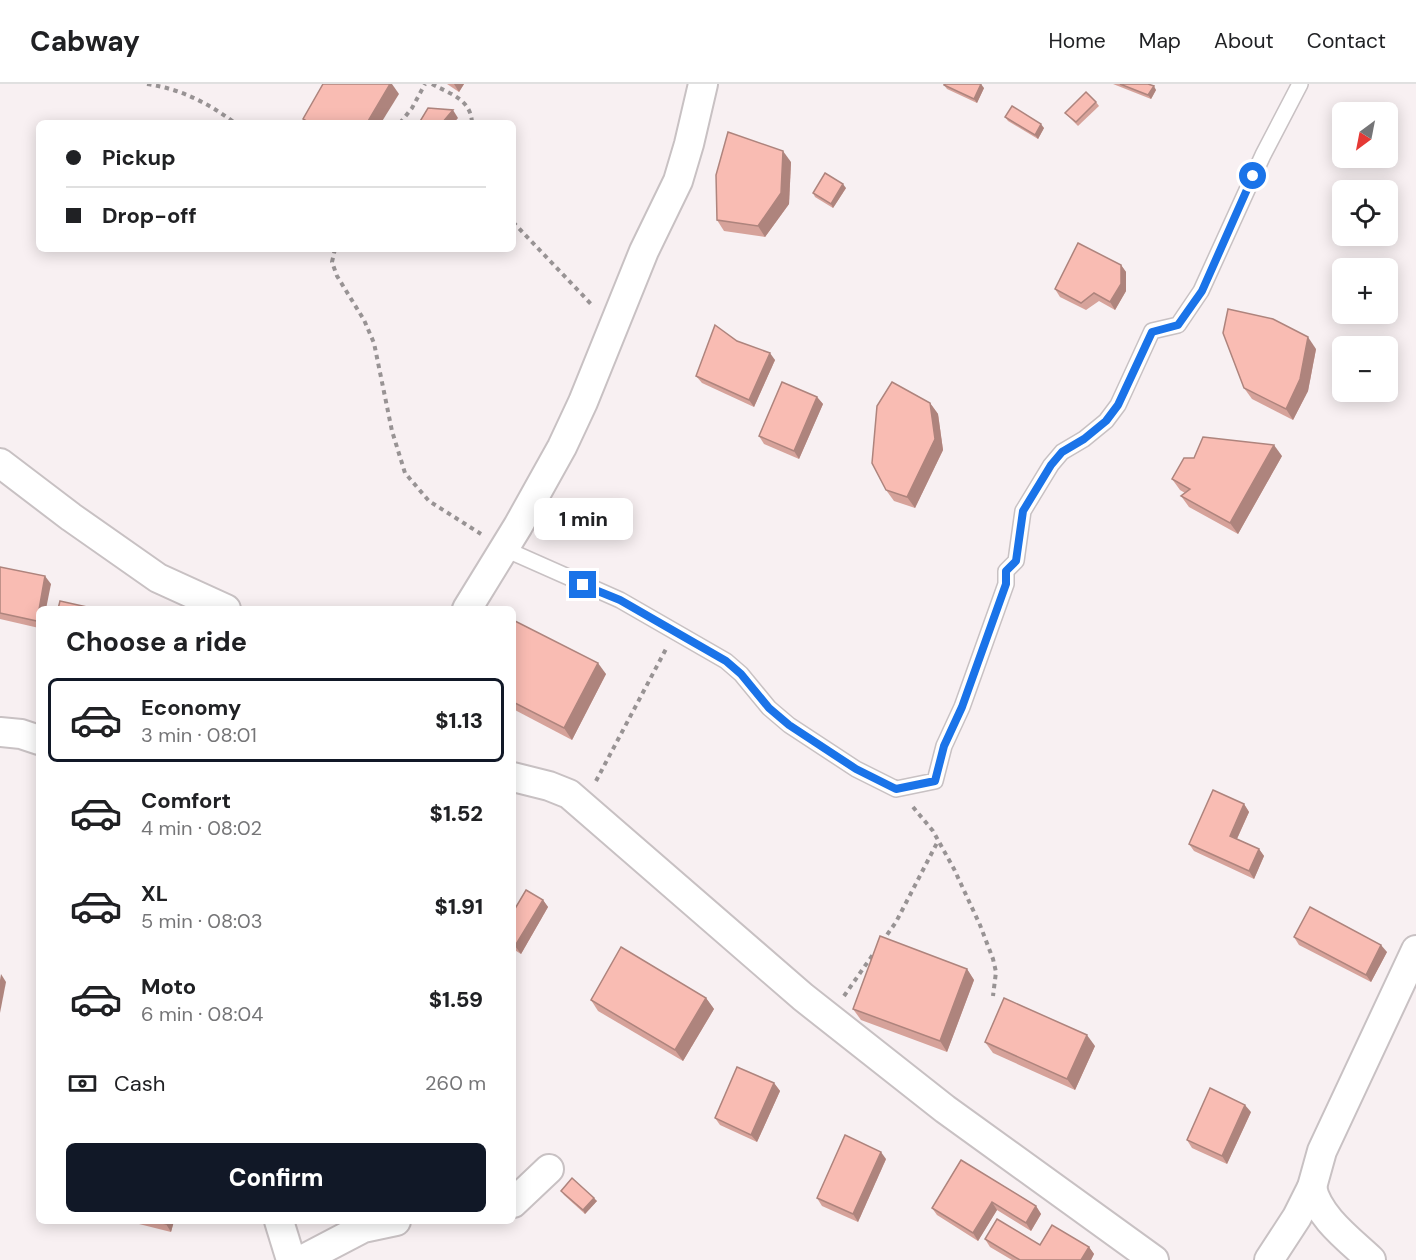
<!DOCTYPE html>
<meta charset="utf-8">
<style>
body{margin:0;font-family:"DM Sans",sans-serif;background:#f2f2f2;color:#202124;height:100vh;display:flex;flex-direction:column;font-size:22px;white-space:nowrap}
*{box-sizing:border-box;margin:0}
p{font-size:20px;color:#757577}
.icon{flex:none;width:33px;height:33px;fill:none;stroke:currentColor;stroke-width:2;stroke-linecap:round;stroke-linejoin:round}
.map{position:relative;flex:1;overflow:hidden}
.details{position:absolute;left:36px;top:522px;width:480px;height:618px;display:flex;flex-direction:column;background:#fff;border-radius:9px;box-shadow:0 3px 15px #0003}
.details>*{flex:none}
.guide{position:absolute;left:36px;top:36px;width:480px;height:132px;border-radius:9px;box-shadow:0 3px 15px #0003;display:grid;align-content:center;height:132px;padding:0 30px;background:#fff}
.needle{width:39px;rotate:212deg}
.tools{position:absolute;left:1332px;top:18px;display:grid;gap:12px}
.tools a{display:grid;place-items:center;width:66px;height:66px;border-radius:9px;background:#fff;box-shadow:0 3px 15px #0003;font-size:30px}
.end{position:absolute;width:27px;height:27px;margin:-14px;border:8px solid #1a73e8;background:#fff;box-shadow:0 0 0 3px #fff}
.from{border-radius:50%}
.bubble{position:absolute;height:42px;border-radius:9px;background:#fff;box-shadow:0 3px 15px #0003;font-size:20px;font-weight:800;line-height:42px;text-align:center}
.guide b{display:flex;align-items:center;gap:21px;height:57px;font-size:22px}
.guide b+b{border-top:2px solid #e0e0e0}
.guide i{width:15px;height:15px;background:#202124}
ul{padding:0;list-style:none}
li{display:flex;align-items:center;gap:18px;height:84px;margin:0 12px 9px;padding:0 18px;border:3px solid transparent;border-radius:9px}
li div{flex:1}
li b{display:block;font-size:22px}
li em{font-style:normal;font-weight:800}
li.current{border-color:#111827}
li>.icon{width:54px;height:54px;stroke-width:1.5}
h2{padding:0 30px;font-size:27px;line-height:72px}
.pay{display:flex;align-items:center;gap:15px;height:66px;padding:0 30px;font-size:22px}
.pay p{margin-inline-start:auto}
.primary-button{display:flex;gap:12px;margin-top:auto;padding:12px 30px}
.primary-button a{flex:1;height:69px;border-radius:9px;background:#111827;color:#fff;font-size:24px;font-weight:800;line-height:69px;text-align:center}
header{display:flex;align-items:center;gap:36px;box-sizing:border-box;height:84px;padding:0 30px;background:#fff;border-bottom:2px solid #e0e0e0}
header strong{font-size:28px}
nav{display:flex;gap:33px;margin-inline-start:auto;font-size:21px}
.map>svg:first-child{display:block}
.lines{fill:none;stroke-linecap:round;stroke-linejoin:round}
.lane-casing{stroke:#c8c1c3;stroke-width:18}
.street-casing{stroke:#c8c1c3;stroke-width:32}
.path{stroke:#989394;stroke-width:4;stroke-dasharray:4.5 4.5;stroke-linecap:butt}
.lane{stroke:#fff;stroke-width:15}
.street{stroke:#fff;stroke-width:28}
.wall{fill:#d6a29a}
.shaded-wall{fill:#ae847d}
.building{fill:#f9bcb3;stroke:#ae847d;stroke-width:1.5}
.route{stroke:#1a73e8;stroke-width:8}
</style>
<header>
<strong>Cabway</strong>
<nav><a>Home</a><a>Map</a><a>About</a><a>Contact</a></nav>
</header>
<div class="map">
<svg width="1416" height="1176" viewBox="0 0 1416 1176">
<rect width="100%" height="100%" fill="#f8f0f2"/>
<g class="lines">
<!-- lane casing -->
<g class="lane-casing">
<path id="lane" d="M505 465 620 516 726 577 741 590 769 624 789 641 856 685 896 705 935 697 944 662 962 623 1006 500V487L1016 477 1023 427 1051 381 1062 368 1084 355 1106 337 1118 321 1152 247 1178 241 1201 207 1263 71 1300 0"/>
</g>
<!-- street casing -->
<g class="street-casing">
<g id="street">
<path d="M0 379 71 433 158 494 226 525"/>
<path d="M467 525 518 442 562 363 583 318 644 167 678 97 689 60 703 0"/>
<path d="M0 648 21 650 39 656"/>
<path d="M513 693 549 702 569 710 803 913 945 1025 1154 1176"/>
<path d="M1312 1103C1317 1132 1351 1157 1371 1176"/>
<path d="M513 1119 549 1085"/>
<path d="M279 1137 291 1176"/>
<path d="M302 1176 363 1144 396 1137"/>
<path d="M1269 1176 1297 1133 1312 1103 1322 1067 1416 866"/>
</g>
</g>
<!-- path -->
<g class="path">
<path d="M147 0C181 5 208 19 235 39"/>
<path d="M432 0C450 10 471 15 472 39"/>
<path d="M400 39 412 24 425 0"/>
<path d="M513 138 591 220"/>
<path d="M335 165 332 178 337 192 364 236 374 259 392 347 405 389 429 417 481 450"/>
<path d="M596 697 666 565"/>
<path d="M913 723 933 747 954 785 980 841 993 875 996 888 993 912"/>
<path d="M882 858 896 838 938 757"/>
<path d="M844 912 874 869"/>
</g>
<!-- lane -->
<use href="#lane" class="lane"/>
<!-- street -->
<use href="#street" class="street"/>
</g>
<!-- wall -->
<g class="wall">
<path d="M447 0H464L459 8Z"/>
<path d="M1113 0H1148L1156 6 1151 15Z"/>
<path d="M944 1 984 4 977 19 947 5Z"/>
<path d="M1096 18 1099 22 1078 42 1065 29Z"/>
<path d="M1005 33 1044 44 1038 55 1008 37Z"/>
<path d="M791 78 789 120 765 153 724 147 717 136Z"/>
<path d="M846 104 833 124 815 113 813 109Z"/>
<path d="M1121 181 1126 188V207L1115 226 1099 217 1086 226 1060 213 1055 205Z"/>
<path d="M737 257 775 276 754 323 702 299 696 292Z"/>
<path d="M1316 265 1308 307 1293 336 1252 315 1244 304Z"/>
<path d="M817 313 823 320 799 375 764 360 759 352Z"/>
<path d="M930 319 938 330 943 366 915 424 894 417 886 406Z"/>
<path d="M1282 372 1238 450 1189 423 1181 412 1185 409 1180 406 1172 395Z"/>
<path d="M0 485 51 500 39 525V544L0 535Z"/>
<path d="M513 536 606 590 572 656 513 625Z"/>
<path d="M1244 720 1249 728 1237 755 1259 765 1264 772 1254 795 1194 767 1189 760Z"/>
<path d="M543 816 548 823 521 870 513 865V828Z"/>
<path d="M1294 853 1387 868 1371 898 1299 861Z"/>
<path d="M967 885 974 896 947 968 861 936 853 925Z"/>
<path d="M706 914 714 925 683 977 598 927 591 916Z"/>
<path d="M985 958 1095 962 1075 1006 993 969Z"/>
<path d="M774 999 780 1007 757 1058 720 1041 715 1034Z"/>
<path d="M1251 1028 1227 1080 1192 1064 1187 1056Z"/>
<path d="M886 1075 858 1138 822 1122 817 1114Z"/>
<path d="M961 1076 1036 1122 1041 1130 1031 1147 997 1126 978 1157 937 1131 932 1124Z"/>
<path d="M561 1107 597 1117 585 1130 564 1111Z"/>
<path d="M133 1137H174L171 1148 135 1139Z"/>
<path d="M985 1155 1040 1161 1089 1163 1094 1170 1091 1176H1012L990 1163Z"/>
</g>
<!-- shaded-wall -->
<g class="shaded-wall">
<path d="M390 0H392L399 10 381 39H367Z"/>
<path d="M454 0H464L459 8Z"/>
<path d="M981 0 984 4 977 19 974 15Z"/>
<path d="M1154 2 1156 6 1151 15 1148 11Z"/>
<path d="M453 26 458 34 454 39H442Z"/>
<path d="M1041 40 1044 44 1038 55 1035 51Z"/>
<path d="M783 67 791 78 789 120 765 153 758 142Z"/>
<path d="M843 100 846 104 833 124 831 120Z"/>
<path d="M1121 181 1126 188V207L1115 226 1110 218Z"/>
<path d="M1308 253 1316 265 1308 307 1293 336 1286 325Z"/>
<path d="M770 269 775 276 754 323 749 316Z"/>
<path d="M817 313 823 320 799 375 794 367Z"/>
<path d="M930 319 938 330 943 366 915 424 907 413Z"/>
<path d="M1274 361 1282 372 1238 450 1230 439Z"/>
<path d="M45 492 51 500 46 525H39V540L37 537Z"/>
<path d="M598 579 606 590 572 656 564 644Z"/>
<path d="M1244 720 1249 728 1235 759 1230 752Z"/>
<path d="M1259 765 1264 772 1254 795 1249 787Z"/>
<path d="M543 816 548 823 521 870 515 862Z"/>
<path d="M1381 861 1387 868 1371 898 1366 891Z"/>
<path d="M967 885 974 896 947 968 940 957Z"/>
<path d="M1 890 6 898 0 929V896Z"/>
<path d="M706 914 714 925 683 977 675 966Z"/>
<path d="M1087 951 1095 962 1075 1006 1067 995Z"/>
<path d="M774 999 780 1007 757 1058 751 1051Z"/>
<path d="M1245 1021 1251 1028 1227 1080 1222 1072Z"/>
<path d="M881 1068 886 1075 858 1138 853 1130Z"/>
<path d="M594 1114 597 1117 585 1130 583 1126Z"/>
<path d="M992 1118 997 1126 978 1157 973 1149Z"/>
<path d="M1036 1122 1041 1130 1031 1147 1026 1139Z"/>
<path d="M167 1137H174L171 1148 166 1140Z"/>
<path d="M1089 1163 1094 1170 1091 1176H1081Z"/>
</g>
<!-- building -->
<g class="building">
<path d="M323 0H390L367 39H310L303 35Z"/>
<path d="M944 0H981L974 15 944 1Z"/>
<path d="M1120 0H1148L1154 2 1148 11Z"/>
<path d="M1086 8 1096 18 1076 38 1065 29Z"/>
<path d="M1012 22 1041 40 1035 51 1005 33Z"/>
<path d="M428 24 453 26 442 39H419Z"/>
<path d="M728 48 783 67 781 109 758 142 717 136 716 91Z"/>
<path d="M825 89 843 100 831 120 813 109Z"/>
<path d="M1078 159 1121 181V200L1110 218 1094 209 1081 219 1055 205Z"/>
<path d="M1228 225 1273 235 1308 253 1300 295 1286 325 1244 304 1223 249Z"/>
<path d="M715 241 737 257 770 269 749 316 696 292Z"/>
<path d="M782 298 817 313 794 367 759 352Z"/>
<path d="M892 298 930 319 935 355 907 413 886 406 872 379 877 322Z"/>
<path d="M1203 353 1274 361 1230 439 1181 412 1190 405 1172 395 1184 374H1194Z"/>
<path d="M0 483 45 492 37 537 0 529Z"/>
<path d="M60 517 96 525H58Z"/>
<path d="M513 536 598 579 564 644 513 618Z"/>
<path d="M1213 706 1244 720 1230 752 1259 765 1249 787 1189 760Z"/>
<path d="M526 806 543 816 515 862 513 861V828Z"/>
<path d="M1310 823 1381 861 1366 891 1294 853Z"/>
<path d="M880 852 967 885 940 957 853 925Z"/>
<path d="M621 863 706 914 675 966 591 916Z"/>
<path d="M1004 914 1087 951 1067 995 985 958Z"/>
<path d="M737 983 774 999 751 1051 715 1034Z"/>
<path d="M1210 1004 1245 1021 1222 1072 1187 1056Z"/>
<path d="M845 1051 881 1068 853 1130 817 1114Z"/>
<path d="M961 1076 1036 1122 1026 1139 992 1118 973 1149 932 1124Z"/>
<path d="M572 1094 594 1114 583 1126 561 1107Z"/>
<path d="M997 1135 1040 1161 1052 1141 1089 1163 1081 1176H1020L985 1155Z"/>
<path d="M152 1137H167L166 1140Z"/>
</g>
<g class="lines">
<!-- route -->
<path class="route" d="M583 501 620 516 726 577 741 590 769 624 789 641 856 685 896 705 935 697 944 662 962 623 1006 500V487L1016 477 1023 427 1051 381 1062 368 1084 355 1106 337 1118 321 1152 248 1178 241 1202 207 1253 92"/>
</g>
</svg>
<div class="tools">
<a><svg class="needle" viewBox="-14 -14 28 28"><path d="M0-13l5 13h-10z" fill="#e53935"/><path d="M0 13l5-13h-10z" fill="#757577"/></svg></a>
<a><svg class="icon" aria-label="locate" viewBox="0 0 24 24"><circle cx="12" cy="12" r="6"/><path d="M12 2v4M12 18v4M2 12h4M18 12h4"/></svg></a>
<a>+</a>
<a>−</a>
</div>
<i class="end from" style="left:1253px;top:92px"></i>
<i class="end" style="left:583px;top:501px"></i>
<div class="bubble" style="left:534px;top:414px;width:99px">1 min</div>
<div class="guide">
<b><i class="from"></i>Pickup</b>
<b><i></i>Drop-off</b>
</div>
<section class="details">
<h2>Choose a ride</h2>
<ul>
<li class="current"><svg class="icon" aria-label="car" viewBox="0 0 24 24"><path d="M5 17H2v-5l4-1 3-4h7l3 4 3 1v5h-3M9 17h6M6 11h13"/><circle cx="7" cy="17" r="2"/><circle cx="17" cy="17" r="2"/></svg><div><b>Economy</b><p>3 min · 08:01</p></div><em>$1.13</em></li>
<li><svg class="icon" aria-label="car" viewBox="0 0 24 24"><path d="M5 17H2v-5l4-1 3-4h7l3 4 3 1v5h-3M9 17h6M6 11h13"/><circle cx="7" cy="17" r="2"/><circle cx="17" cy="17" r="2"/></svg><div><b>Comfort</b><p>4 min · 08:02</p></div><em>$1.52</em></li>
<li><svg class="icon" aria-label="car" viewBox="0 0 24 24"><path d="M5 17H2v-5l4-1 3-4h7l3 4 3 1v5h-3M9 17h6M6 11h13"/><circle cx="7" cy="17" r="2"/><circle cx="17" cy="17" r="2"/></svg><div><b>XL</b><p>5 min · 08:03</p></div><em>$1.91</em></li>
<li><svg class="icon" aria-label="car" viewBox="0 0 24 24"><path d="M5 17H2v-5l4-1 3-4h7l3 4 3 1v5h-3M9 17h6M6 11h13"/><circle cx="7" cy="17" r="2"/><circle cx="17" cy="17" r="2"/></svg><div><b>Moto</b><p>6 min · 08:04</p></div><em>$1.59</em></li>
</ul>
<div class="pay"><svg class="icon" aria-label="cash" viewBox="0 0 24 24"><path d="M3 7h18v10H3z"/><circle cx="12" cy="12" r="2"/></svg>Cash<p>260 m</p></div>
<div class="primary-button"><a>Confirm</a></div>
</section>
</div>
